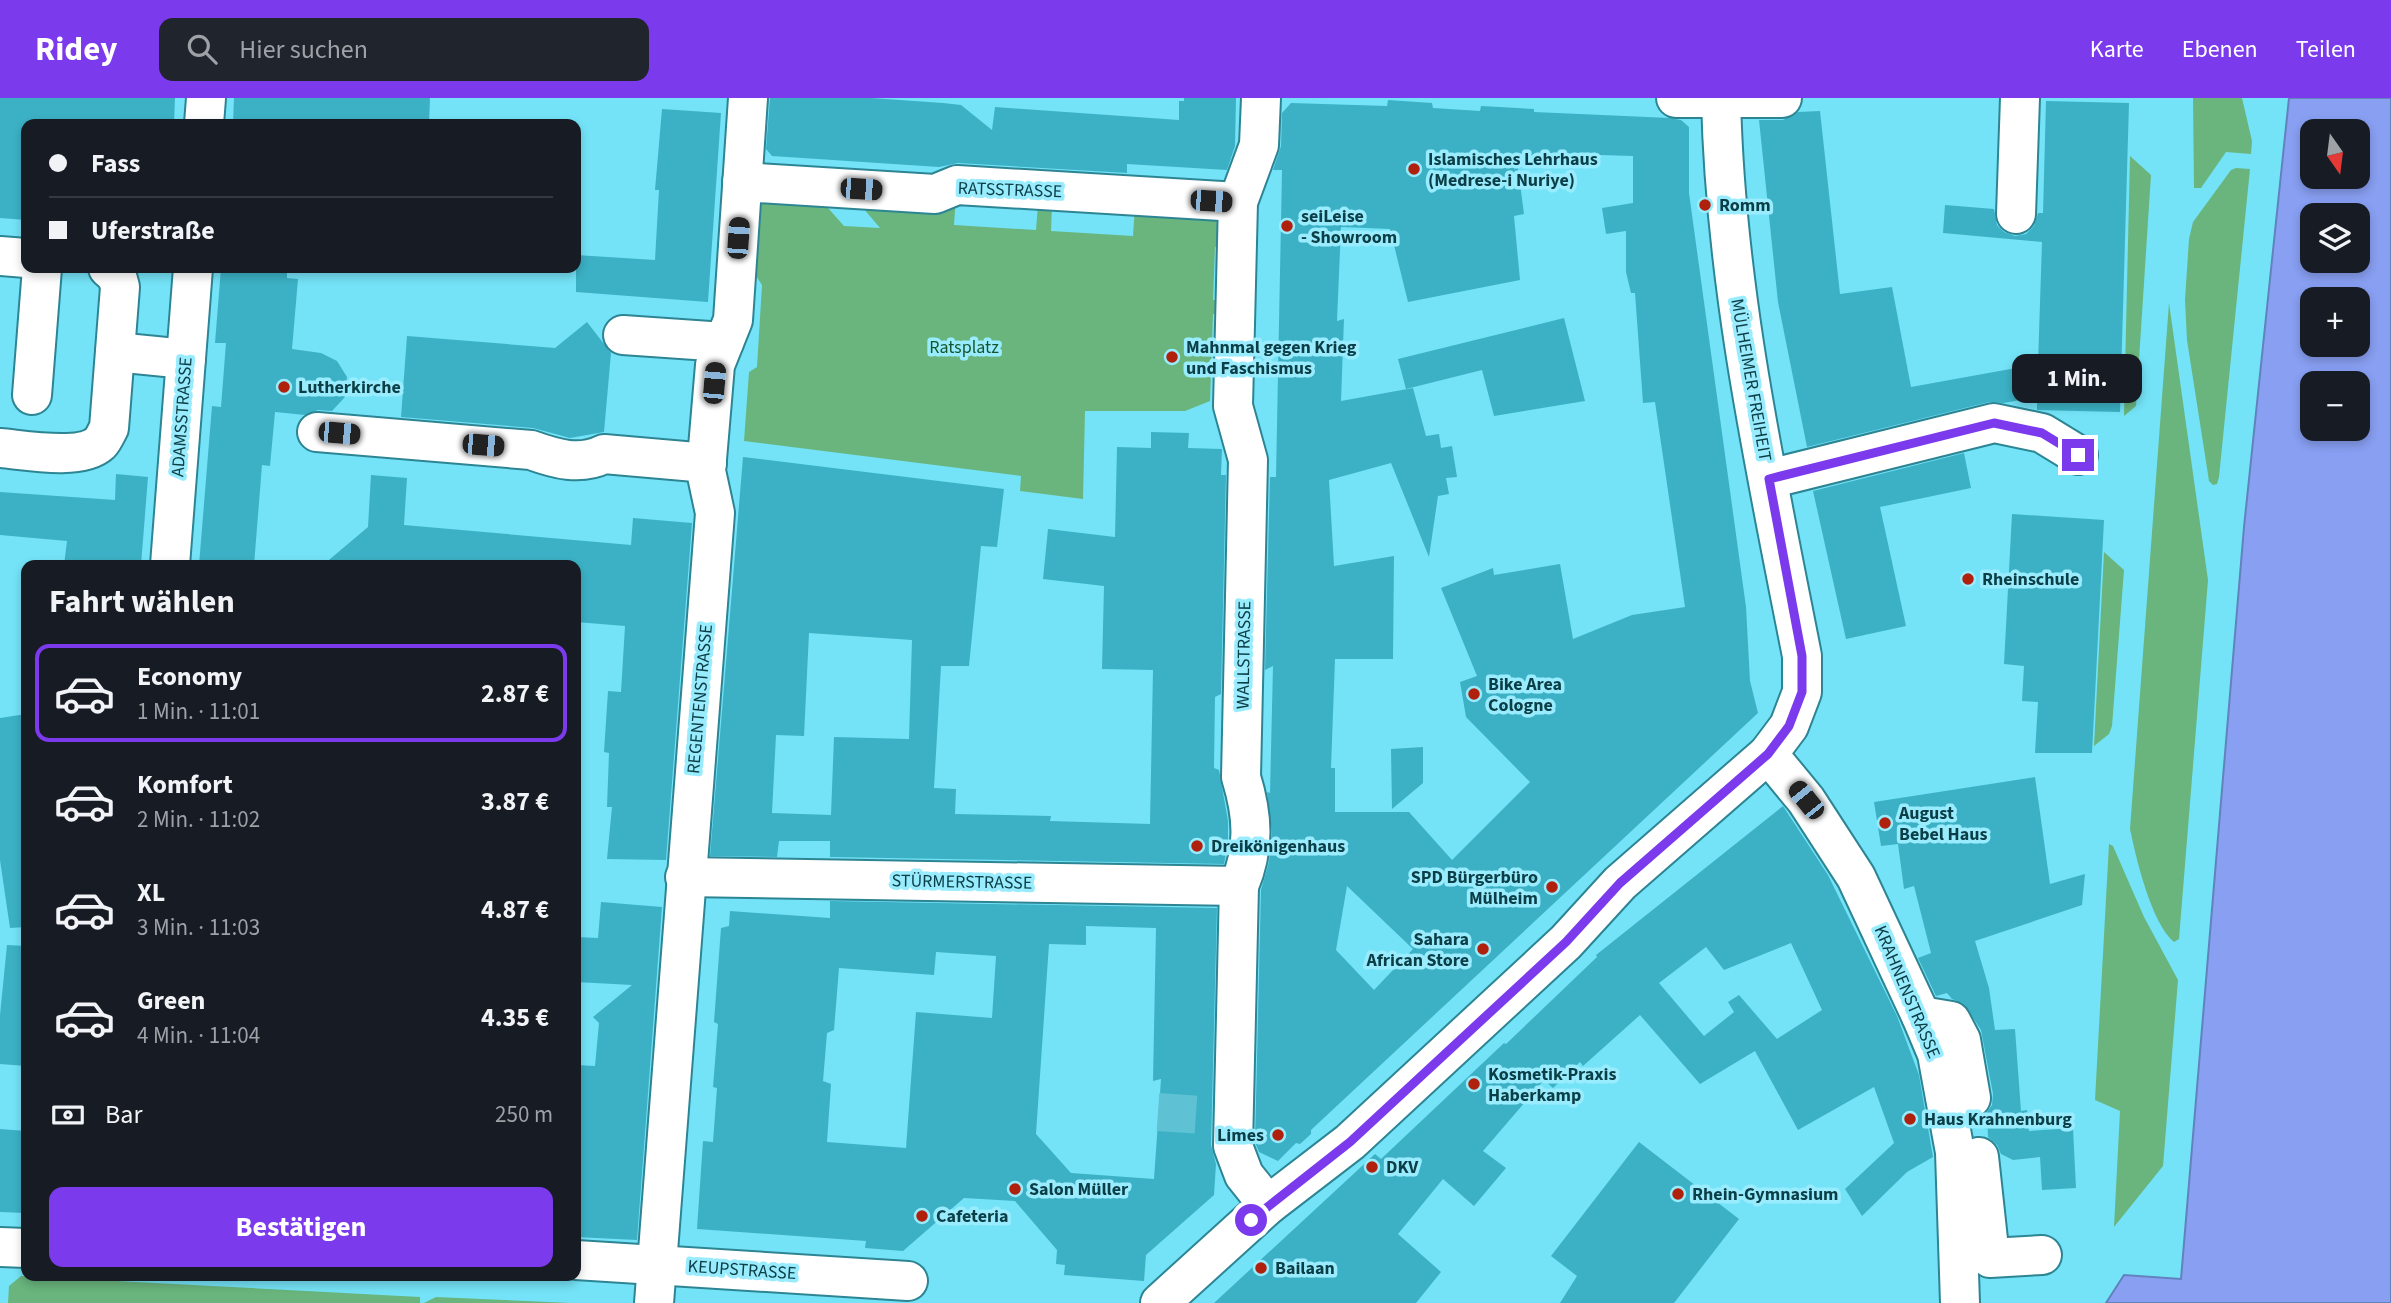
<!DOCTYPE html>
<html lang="de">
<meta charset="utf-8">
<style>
body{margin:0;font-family:"Source Sans 3",sans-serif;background:#20242c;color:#f1f3f6;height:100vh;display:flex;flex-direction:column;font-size:26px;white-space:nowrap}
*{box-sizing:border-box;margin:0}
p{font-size:23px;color:#9ea1a6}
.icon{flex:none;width:38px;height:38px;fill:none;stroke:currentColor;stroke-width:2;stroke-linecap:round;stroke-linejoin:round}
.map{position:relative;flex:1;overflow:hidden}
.details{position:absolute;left:21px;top:462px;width:560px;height:721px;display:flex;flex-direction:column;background:#171b24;border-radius:14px;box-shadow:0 4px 10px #0003}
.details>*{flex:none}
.top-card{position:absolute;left:21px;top:21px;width:560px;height:154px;border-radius:14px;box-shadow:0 4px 10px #0003;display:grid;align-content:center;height:154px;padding:0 28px;background:#171b24}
.needle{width:46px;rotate:166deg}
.fabs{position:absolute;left:2300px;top:21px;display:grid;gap:14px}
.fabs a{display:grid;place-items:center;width:70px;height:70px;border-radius:14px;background:#171b24;box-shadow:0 4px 10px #0003;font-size:35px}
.end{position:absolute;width:32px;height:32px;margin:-16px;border:9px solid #7c3aed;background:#fff;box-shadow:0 0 0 4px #fff}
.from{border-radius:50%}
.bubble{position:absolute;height:49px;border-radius:14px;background:#171b24;box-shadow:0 4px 10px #0003;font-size:23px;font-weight:700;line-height:49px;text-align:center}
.car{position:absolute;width:21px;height:42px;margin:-21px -10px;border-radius:9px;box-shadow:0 0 5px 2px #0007;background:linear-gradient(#222 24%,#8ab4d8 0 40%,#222 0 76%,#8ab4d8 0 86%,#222 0)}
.top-card b{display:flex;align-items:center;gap:24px;height:66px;font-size:26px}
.top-card b+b{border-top:2px solid #363941}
.top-card i{width:18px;height:18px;background:#f1f3f6}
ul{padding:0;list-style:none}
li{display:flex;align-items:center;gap:21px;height:98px;margin:0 14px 10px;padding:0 14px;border:4px solid transparent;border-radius:14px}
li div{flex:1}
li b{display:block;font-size:26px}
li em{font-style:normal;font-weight:700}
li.current{border-color:#7c3aed}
li>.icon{width:63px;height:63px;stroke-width:1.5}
h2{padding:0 28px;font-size:32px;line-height:84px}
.pay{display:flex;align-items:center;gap:18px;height:77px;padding:0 28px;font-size:26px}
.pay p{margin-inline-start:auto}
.cta{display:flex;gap:14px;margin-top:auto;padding:14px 28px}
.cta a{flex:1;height:80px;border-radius:14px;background:#7c3aed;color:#fff;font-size:28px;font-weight:700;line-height:80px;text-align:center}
header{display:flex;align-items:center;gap:42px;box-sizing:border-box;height:98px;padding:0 35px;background:#7c3aed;color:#fff}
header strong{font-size:33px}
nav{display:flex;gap:38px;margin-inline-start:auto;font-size:24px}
.search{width:490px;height:63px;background:#20242c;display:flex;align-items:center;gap:18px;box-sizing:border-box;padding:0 24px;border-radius:14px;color:#9ea1a6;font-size:26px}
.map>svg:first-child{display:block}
.green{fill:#69b57d}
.water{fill:#889ff2;stroke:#6282be;stroke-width:2;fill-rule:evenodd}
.building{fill:#3cb1c5;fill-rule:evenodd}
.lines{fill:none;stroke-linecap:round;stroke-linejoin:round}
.minor-tunnel{stroke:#5fc2d4;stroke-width:38;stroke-dasharray:38 19;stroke-linecap:butt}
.minor-casing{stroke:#2d8594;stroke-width:42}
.minor{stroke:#fff;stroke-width:38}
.route{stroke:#7c3aed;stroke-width:9}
.poi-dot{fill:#af200d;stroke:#99ecfd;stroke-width:2.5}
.labels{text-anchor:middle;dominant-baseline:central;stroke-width:7;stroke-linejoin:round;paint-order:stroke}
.poi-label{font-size:18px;font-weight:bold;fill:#0b3e46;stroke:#99ecfd;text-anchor:start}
.street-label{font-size:18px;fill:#0b3e46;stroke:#99ecfd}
.park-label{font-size:18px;fill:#16552c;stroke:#99ecfd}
</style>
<header>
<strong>Ridey</strong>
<div class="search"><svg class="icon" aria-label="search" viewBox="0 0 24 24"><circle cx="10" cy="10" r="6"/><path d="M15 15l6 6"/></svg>Hier suchen</div>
<nav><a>Karte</a><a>Ebenen</a><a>Teilen</a></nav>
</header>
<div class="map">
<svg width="2391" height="1205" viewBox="0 0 2391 1205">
<rect width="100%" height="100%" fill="#74e3f7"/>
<!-- green -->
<g class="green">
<path d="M2193 0H2242L2252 43 2251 56 2226 54 2201 90H2194Z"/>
<path d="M2130 58 2151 77 2136 308 2124 318Z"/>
<path d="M2236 70 2250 71 2219 379 2217 386 2213 387 2209 383 2187 242 2185 202 2189 141 2193 124 2231 72Z"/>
<path d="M762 98 821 102 844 128 880 130 858 104 956 98 954 127 1036 132 1038 107 1052 108 1051 133 1133 138 1135 109 1207 113 1228 134 1227 149H1215L1213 202 1225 203V216H1213L1210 303 1185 313H1085L1083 401 1020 393 1021 378 744 343 749 274 757 269 762 187 756 178Z"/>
<path d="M2169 205 2208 482 2179 841 2174 844C2151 825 2136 760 2130 731Z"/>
<path d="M2104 454 2124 472 2112 628 2109 636 2094 648Z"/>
<path d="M2109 746 2113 748 2144 819 2178 882 2163 1068 2114 1129 2120 1013 2095 1002Z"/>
<path d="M21 1178 420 1199V1205H8L9 1188Z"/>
<path d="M436 1199 571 1205H424Z"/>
</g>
<!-- water -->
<path class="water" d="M2289 0H2391V1205H2106L2124 1177 2181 1181 2244 429ZM2312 33H2357V79H2312ZM2312 117H2357V163H2312ZM2312 201H2357V247H2312ZM2312 285H2357V331H2312Z"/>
<!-- building -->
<g class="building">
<path d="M0 0H175L174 26H26V122L0 120Z"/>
<path d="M234 0H430L429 26H233Z"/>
<path d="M770 0H871L943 5 961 7 992 32 995 9 1179 22V3H1184V0H1236L1235 48 1227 72 1127 66V75L958 65 939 69 772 58 766 51Z"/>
<path d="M1388 2 1432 5 1433 10 1480 13 1481 8 1534 11V14L1670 20 1681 22 1689 29V95L1746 509 1750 583 1758 615 1311 1032V1036L1300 1046 1296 1045 1278 1063 1259 1054 1255 1044 1261 792 1269 764 1272 735 1267 694 1270 695 1273 568 1265 572 1270 379H1276L1282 72H1273L1281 48 1282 15 1291 5 1387 8ZM1568 56 1633 58V105L1602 110 1606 136 1626 133V174L1631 195H1635L1643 305 1655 304 1685 509 1632 517 1573 541 1560 466 1494 477 1493 470 1441 490 1477 578 1460 584 1466 619 1530 684 1452 762 1409 714H1335V670H1331L1335 561H1393L1394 458 1334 468 1329 382 1391 365 1429 459 1438 398 1449 396 1446 380 1457 379 1452 348 1441 350 1439 336 1426 338 1413 290 1341 303 1344 221 1337 223 1341 129 1390 131 1408 204 1520 182 1514 118 1524 116 1517 63 1568 65ZM1347 788 1413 851 1374 892 1336 852Z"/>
<path d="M2046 3 2129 5 2120 314 2037 312V299L2004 305 1989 304 1807 349 1778 204 1759 22H1783L1798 14 1820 13 1840 196 1892 189 1911 289 2038 266 2042 144 1943 135 1945 107 1994 111 1997 127 2004 134 2015 138 2026 136 2034 128 2038 115H2043Z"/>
<path d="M662 11 721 15 708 204 576 194V157L655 162 659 92H655Z"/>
<path d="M221 170H287V180L298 181 292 251 321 255 337 263 347 279 345 299 332 313 318 312 305 317 275 314 270 368 262 367 254 467H199L212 308 221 309 226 245H215Z"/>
<path d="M1564 220 1585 303 1494 318 1482 272 1406 291 1398 261Z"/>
<path d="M587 224 611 255 604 334 570 340 533 330 401 319 407 238 555 250Z"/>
<path d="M1151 334 1189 335 1188 350 1222 351 1221 377H1226L1221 596 1215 599 1214 670 1219 672 1228 723V745L1224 766 830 759V743H779L777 759 710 758 743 359 1004 391 997 449 981 448 969 568H941L934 690 956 691 955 716 1051 718 1050 723 1150 726 1153 572 1102 571 1104 488 1043 481 1048 431 1115 439 1117 349 1151 350ZM809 535 912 542 909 641 834 639 831 717 772 715 776 637 804 638Z"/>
<path d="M1964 355 1971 390 1880 409 1906 528 1846 541 1813 393Z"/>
<path d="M116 376 148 379 141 467H64L67 443 0 437V394L115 402Z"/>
<path d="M371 377 407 380 404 427 631 447 633 420 692 425 666 762 607 761 612 709H607L609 655 604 654 608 593 621 594 625 528 576 524V467H323L368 429Z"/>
<path d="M2012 416 2104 422 2092 655H2035L2038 604 2022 603 2024 568 2004 566Z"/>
<path d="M26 616V829L10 830 0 762V620Z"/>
<path d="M1423 649V685L1392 711 1391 651Z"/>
<path d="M2035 679 2050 786 2085 776 2082 807 1975 843 1989 890 1995 932 2015 931 2021 1013 2027 1012 2029 1033 2073 1030 2076 1090 2042 1092 2040 1059 2013 1062 2001 1056 1997 1047 1988 1039 1987 1014 1992 1007 1993 996 1981 932 1964 906 1952 901 1947 895 1936 898 1918 860 1931 855 1914 788 1904 791 1898 746 1881 748 1874 704Z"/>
<path d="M1783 708 1828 777 1897 918 1919 977 1933 1059 1907 1074 1862 1118 1845 1091 1894 1045 1874 989 1798 1032 1755 953 1700 986 1640 917 1583 968 1580 964 1553 990 1544 982 1483 1053 1506 1070 1474 1108 1443 1081 1398 1136 1441 1174 1416 1205H1214L1375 1056 1381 1061 1504 945 1506 946 1597 859 1596 857ZM1791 845 1822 912 1777 941 1739 897 1728 904 1734 914 1704 938 1659 885 1706 849 1724 872Z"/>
<path d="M830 803 1217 810 1211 1047 1216 1066 1214 1097 1146 1157 1144 1183 1064 1177 1065 1167 1056 1166 1057 1152 1015 1103 964 1100 903 1153 865 1150 866 1143 697 1131 703 1043 713 1044 717 990 713 989 718 926 714 924 721 830 729 828 730 813 830 820ZM1086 828 1156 830 1153 983 1161 981 1154 1081 1071 1075 1036 1036 1049 846 1086 847ZM936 854 996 858 992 920 916 914 906 1050 827 1044 831 986 823 983 827 935 834 932 839 870 934 877Z"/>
<path d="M601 804 662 809 637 1142 576 1139 580 1004H576V967L595 968 599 925 593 919 632 887 576 884V839L598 840Z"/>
<path d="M7 847 26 848V968L0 966V917Z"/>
<path d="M0 1031 26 1033V1115L0 1114Z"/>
<path d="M1639 1044 1739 1121 1674 1205H1560L1577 1178 1551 1158Z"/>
</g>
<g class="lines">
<!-- minor-tunnel -->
<path class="minor-tunnel" d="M1158 1014 1216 1018"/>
<!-- minor casing -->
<g class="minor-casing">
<g id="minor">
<path d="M1261 0 1259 47 1238 104 1233 308 1248 362 1241 679C1253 718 1255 750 1239 788L1233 1048 1244 1077 1268 1107"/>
<path d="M1676 0H1782"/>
<path d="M204 26 206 0"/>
<path d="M742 84 935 96 957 87 1238 104"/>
<path d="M2016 116 2020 0"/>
<path d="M0 158 26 160"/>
<path d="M623 237 724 244"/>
<path d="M115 254 186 261"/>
<path d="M32 297 42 170"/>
<path d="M317 334 531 352C556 361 580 368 604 356L707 365"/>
<path d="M0 350C24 352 81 363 100 345 104 341 106 335 109 330L120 189 117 178 108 170"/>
<path d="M1769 381 1994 325 2042 335 2078 357"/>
<path d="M170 467 193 170"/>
<path d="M1768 656 1806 702 1856 779 1921 918 1937 956 1955 1054 1960 1205"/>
<path d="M685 779 1239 788"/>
<path d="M1921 918 1951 923 1961 942 1971 1000"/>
<path d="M1979 1059 1990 1160 2042 1157"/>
<path d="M0 1149 26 1150"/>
<path d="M576 1162 908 1183"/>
<path d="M654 1205 715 415 706 373 715 267 733 222 748 0"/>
<path d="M1160 1205 1268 1107 1350 1044 1566 844 1620 785 1768 656 1789 628 1802 594V558C1766 374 1725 188 1721 0"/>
</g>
</g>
<!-- minor -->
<use href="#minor" class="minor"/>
</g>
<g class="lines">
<!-- route -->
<path class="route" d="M1251 1122 1350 1044 1566 844 1620 785 1768 656 1789 628 1802 594V558L1769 381 1994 325 2042 335 2078 357"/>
</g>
<!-- markers -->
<g class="poi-dot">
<circle cx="1414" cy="71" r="7"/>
<circle cx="1705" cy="107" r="7"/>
<circle cx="1287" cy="128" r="7"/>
<circle cx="1172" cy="259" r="7"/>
<circle cx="284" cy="289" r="7"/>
<circle cx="1968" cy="481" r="7"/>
<circle cx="1474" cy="596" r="7"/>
<circle cx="1885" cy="725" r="7"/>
<circle cx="1197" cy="748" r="7"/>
<circle cx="1552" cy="789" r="7"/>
<circle cx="1483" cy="851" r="7"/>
<circle cx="1474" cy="986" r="7"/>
<circle cx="1910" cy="1021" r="7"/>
<circle cx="1278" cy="1037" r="7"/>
<circle cx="1372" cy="1069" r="7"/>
<circle cx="1015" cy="1091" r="7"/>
<circle cx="1678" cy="1096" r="7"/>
<circle cx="922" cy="1118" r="7"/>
<circle cx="1261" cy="1170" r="7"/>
</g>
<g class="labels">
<!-- poi labels -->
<g class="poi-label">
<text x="1428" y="61">Islamisches Lehrhaus<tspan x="1428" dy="21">(Medrese-i Nuriye)</tspan></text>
<text x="1719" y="107">Romm</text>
<text x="1301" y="118">seiLeise<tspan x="1301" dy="21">- Showroom</tspan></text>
<text x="1186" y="249">Mahnmal gegen Krieg<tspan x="1186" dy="21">und Faschismus</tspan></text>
<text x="298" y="289">Lutherkirche</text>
<text x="1982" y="481">Rheinschule</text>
<text x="1488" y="586">Bike Area<tspan x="1488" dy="21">Cologne</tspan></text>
<text x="1899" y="715">August<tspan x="1899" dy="21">Bebel Haus</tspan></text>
<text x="1211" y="748">Dreikönigenhaus</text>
<text x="1538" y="779" text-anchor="end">SPD Bürgerbüro<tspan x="1538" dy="21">Mülheim</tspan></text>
<text x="1469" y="841" text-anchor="end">Sahara<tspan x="1469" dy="21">African Store</tspan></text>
<text x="1488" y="976">Kosmetik-Praxis<tspan x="1488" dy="21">Haberkamp</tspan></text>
<text x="1924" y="1021">Haus Krahnenburg</text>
<text x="1264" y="1037" text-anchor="end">Limes</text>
<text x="1386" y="1069">DKV</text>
<text x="1029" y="1091">Salon Müller</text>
<text x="1692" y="1096">Rhein-Gymnasium</text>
<text x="936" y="1118">Cafeteria</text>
<text x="1275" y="1170">Bailaan</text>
</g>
<!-- street labels -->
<g class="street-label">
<text transform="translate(1010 92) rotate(2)">RATSSTRASSE</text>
<text transform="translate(1751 282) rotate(80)">MÜLHEIMER FREIHEIT</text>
<text transform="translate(182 319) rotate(-86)">ADAMSSTRASSE</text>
<text transform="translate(1244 557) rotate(-89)">WALLSTRASSE</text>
<text transform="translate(700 601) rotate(-85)">REGENTENSTRASSE</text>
<text transform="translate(962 784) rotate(1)">STÜRMERSTRASSE</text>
<text transform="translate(1907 894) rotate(67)">KRAHNENSTRASSE</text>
<text transform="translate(742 1172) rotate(4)">KEUPSTRASSE</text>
</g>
<!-- park labels -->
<g class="park-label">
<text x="964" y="249">Ratsplatz</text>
</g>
</g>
</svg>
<div class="fabs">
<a><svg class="needle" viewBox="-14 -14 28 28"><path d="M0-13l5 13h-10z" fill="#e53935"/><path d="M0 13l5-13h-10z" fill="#9ea1a6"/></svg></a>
<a><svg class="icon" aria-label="layers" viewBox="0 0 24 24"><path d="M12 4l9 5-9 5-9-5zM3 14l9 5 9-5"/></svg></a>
<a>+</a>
<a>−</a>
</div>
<i class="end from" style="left:1251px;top:1122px"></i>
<i class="end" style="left:2078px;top:357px"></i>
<div class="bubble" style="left:2012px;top:256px;width:130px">1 Min.</div>
<i class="car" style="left:861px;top:91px;rotate:94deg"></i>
<i class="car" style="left:1211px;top:103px;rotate:94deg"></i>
<i class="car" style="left:738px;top:140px;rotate:4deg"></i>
<i class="car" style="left:714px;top:285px;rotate:5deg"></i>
<i class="car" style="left:339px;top:335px;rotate:95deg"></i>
<i class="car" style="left:483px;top:347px;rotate:95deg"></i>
<i class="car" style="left:1806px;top:702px;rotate:321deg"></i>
<div class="top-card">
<b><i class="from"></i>Fass</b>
<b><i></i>Uferstraße</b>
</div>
<section class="details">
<h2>Fahrt wählen</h2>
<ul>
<li class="current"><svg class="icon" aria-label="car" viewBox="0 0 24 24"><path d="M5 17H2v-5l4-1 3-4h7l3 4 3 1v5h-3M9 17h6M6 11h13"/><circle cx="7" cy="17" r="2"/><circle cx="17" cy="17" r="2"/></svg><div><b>Economy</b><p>1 Min. · 11:01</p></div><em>2.87 €</em></li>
<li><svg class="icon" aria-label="car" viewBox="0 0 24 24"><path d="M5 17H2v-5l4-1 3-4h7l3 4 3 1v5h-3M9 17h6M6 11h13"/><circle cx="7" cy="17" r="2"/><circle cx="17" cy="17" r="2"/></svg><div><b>Komfort</b><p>2 Min. · 11:02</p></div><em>3.87 €</em></li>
<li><svg class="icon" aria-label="car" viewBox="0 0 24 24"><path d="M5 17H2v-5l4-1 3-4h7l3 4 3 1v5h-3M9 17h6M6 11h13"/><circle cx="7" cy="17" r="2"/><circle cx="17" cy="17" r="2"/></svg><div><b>XL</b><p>3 Min. · 11:03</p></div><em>4.87 €</em></li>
<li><svg class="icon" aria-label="car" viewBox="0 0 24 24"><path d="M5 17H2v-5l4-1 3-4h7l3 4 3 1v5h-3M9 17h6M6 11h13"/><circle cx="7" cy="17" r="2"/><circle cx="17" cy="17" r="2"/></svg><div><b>Green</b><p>4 Min. · 11:04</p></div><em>4.35 €</em></li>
</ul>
<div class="pay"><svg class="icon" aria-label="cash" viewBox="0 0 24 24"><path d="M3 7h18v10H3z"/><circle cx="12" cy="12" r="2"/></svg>Bar<p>250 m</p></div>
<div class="cta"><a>Bestätigen</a></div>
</section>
</div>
